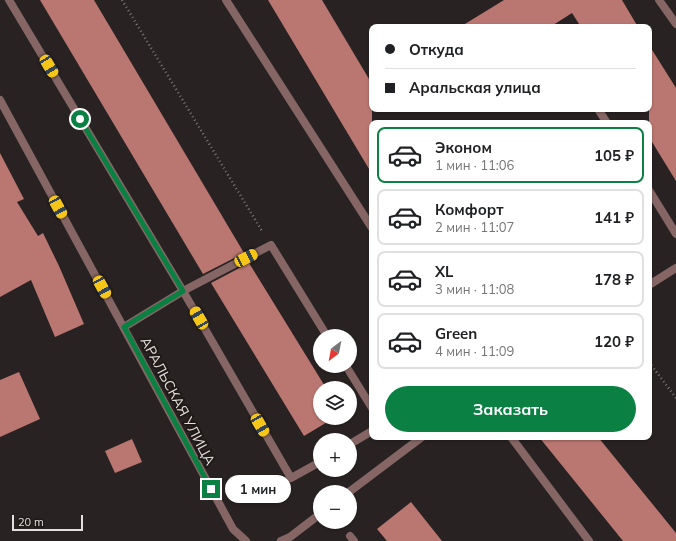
<!DOCTYPE html>
<html lang="ru">
<meta charset="utf-8">
<style>
body{margin:0;font-family:Mulish,sans-serif;background:#f6f6f6;color:#202124;height:100vh;display:flex;flex-direction:column;font-size:15px;white-space:nowrap}
*{box-sizing:border-box;margin:0}
p{font-size:13px;color:#757577}
.icon{flex:none;width:22px;height:22px;fill:none;stroke:currentColor;stroke-width:2;stroke-linecap:round;stroke-linejoin:round}
.map{position:relative;flex:1;overflow:hidden}
.sheet{position:absolute;left:369px;top:120px;width:283px;height:320px;display:flex;flex-direction:column;background:#fff;border-radius:8px;box-shadow:0 1px 3px #0004}
.sheet>*{flex:none}
.banner{position:absolute;left:369px;top:24px;width:283px;height:88px;border-radius:8px;box-shadow:0 1px 3px #0004;display:grid;align-content:center;height:88px;padding:0 16px;background:#fff}
.needle{width:26px;rotate:212deg}
.tools{position:absolute;left:313px;top:329px;display:grid;gap:8px}
.tools a{display:grid;place-items:center;width:44px;height:44px;border-radius:50%;background:#fff;box-shadow:0 1px 3px #0004;font-size:20px}
.scale{position:absolute;left:12px;bottom:10px;width:71px;box-sizing:border-box;padding-left:4px;border:2px solid #e5e0e0;border-top:0;font-size:11px;line-height:14px;white-space:nowrap;color:#e5e0e0;-webkit-text-stroke:3px #1f1918;paint-order:stroke}
.end{position:absolute;width:18px;height:18px;margin:-9px;border:5px solid #0b8043;background:#fff;box-shadow:0 0 0 2px #fff}
.from{border-radius:50%}
.bubble{position:absolute;height:28px;border-radius:14px;background:#fff;box-shadow:0 1px 3px #0004;font-size:13px;font-weight:700;line-height:28px;text-align:center}
.car{position:absolute;width:12px;height:24px;margin:-12px -6px;border-radius:5px;box-shadow:0 0 3px 1px #0007;background:linear-gradient(#f5c518 24%,#345 0 40%,#f5c518 0 76%,#345 0 86%,#f5c518 0)}
.banner b{display:flex;align-items:center;gap:14px;height:38px;font-size:15px}
.banner b+b{border-top:1px solid #e0e0e0}
.banner i{width:10px;height:10px;background:#202124}
ul{padding:7px 0 0;list-style:none}
li{display:flex;align-items:center;gap:12px;height:56px;margin:0 8px 6px;padding:0 8px;border:2px solid #e0e0e0;border-radius:8px}
li div{flex:1}
li b{display:block;font-size:15px}
li em{font-style:normal;font-weight:700}
li.selected{border-color:#0b8043}
li>.icon{width:36px;height:36px;stroke-width:1.5}
.action{display:flex;gap:8px;margin-top:auto;padding:8px 16px}
.action a{flex:1;height:46px;border-radius:24px;background:#0b8043;color:#fff;font-size:16px;font-weight:700;line-height:46px;text-align:center}
.map>svg:first-child{display:block}
.building{fill:#ba7670}
.lines{fill:none;stroke-linecap:round;stroke-linejoin:round}
.path{stroke:#7c7676;stroke-width:2.5;stroke-dasharray:1 3;stroke-linecap:butt}
.lane{stroke:#856664;stroke-width:8}
.street{stroke:#856664;stroke-width:8}
.route{stroke:#0b8043;stroke-width:5}
.labels{text-anchor:middle;dominant-baseline:central;stroke-width:4;stroke-linejoin:round;paint-order:stroke}
.street-label{font-size:14px;fill:#e5e0e0;stroke:#1f1918}
</style>
<div class="map">
<svg width="676" height="541" viewBox="0 0 676 541">
<rect width="100%" height="100%" fill="#292222"/>
<!-- building -->
<g class="building">
<path d="M40 0H94L244 253 203 274Z"/>
<path d="M268 0H322L372 84V174Z"/>
<path d="M504 0H622L638 27H581L572 13 550 27H460Z"/>
<path d="M649 45 676 88V181L649 137Z"/>
<path d="M0 153 24 199 17 202 38 236 43 233 59 266 84 324 55 337 31 280 0 297Z"/>
<path d="M249 263 326 388H320V418H334L304 436 211 283Z"/>
<path d="M19 372 40 419 0 437V380Z"/>
<path d="M539 437H598L676 533V541H623Z"/>
<path d="M132 439 142 462 115 473 105 451Z"/>
<path d="M411 502 442 541H387L377 529Z"/>
</g>
<g class="lines">
<!-- path -->
<g class="path">
<path d="M122 0 262 231"/>
<path d="M649 362 676 398"/>
</g>
<!-- lane -->
<g class="lane">
<path d="M9 0 183 291 291 478 320 462"/>
<path d="M226 0 372 228"/>
<path d="M659 0 676 24"/>
<path d="M598 109 607 123"/>
<path d="M649 190 676 234"/>
<path d="M649 285 676 268"/>
<path d="M124 327 183 291 271 245 327 336"/>
<path d="M346 366 372 408"/>
<path d="M350 444 372 431"/>
<path d="M350 536 354 541"/>
</g>
<!-- street -->
<g class="street">
<path d="M0 100 233 529 246 541"/>
<path d="M511 437 589 541"/>
<path d="M349 492 422 437"/>
<path d="M281 541 290 537 320 514"/>
</g>
</g>
<g class="lines">
<!-- route -->
<path class="route" d="M80 119 183 291 124 327 211 489"/>
</g>
<g class="labels">
<!-- street labels -->
<g class="street-label">
<text transform="translate(178 401) rotate(62)">АРАЛЬСКАЯ УЛИЦА</text>
</g>
</g>
</svg>
<div class="tools">
<a><svg class="needle" viewBox="-14 -14 28 28"><path d="M0-13l5 13h-10z" fill="#e53935"/><path d="M0 13l5-13h-10z" fill="#757577"/></svg></a>
<a><svg class="icon" aria-label="layers" viewBox="0 0 24 24"><path d="M12 4l9 5-9 5-9-5zM3 14l9 5 9-5"/></svg></a>
<a>+</a>
<a>−</a>
</div>
<div class="scale">20 m</div>
<i class="end from" style="left:80px;top:119px"></i>
<i class="end" style="left:211px;top:489px"></i>
<div class="bubble" style="left:225px;top:475px;width:66px">1 мин</div>
<i class="car" style="left:49px;top:66px;rotate:149deg"></i>
<i class="car" style="left:58px;top:207px;rotate:151deg"></i>
<i class="car" style="left:246px;top:258px;rotate:63deg"></i>
<i class="car" style="left:102px;top:287px;rotate:151deg"></i>
<i class="car" style="left:199px;top:318px;rotate:330deg"></i>
<i class="car" style="left:260px;top:425px;rotate:150deg"></i>
<div class="banner">
<b><i class="from"></i>Откуда</b>
<b><i></i>Аральская улица</b>
</div>
<section class="sheet">
<ul>
<li class="selected"><svg class="icon" aria-label="car" viewBox="0 0 24 24"><path d="M5 17H2v-5l4-1 3-4h7l3 4 3 1v5h-3M9 17h6M6 11h13"/><circle cx="7" cy="17" r="2"/><circle cx="17" cy="17" r="2"/></svg><div><b>Эконом</b><p>1 мин · 11:06</p></div><em>105 ₽</em></li>
<li><svg class="icon" aria-label="car" viewBox="0 0 24 24"><path d="M5 17H2v-5l4-1 3-4h7l3 4 3 1v5h-3M9 17h6M6 11h13"/><circle cx="7" cy="17" r="2"/><circle cx="17" cy="17" r="2"/></svg><div><b>Комфорт</b><p>2 мин · 11:07</p></div><em>141 ₽</em></li>
<li><svg class="icon" aria-label="car" viewBox="0 0 24 24"><path d="M5 17H2v-5l4-1 3-4h7l3 4 3 1v5h-3M9 17h6M6 11h13"/><circle cx="7" cy="17" r="2"/><circle cx="17" cy="17" r="2"/></svg><div><b>XL</b><p>3 мин · 11:08</p></div><em>178 ₽</em></li>
<li><svg class="icon" aria-label="car" viewBox="0 0 24 24"><path d="M5 17H2v-5l4-1 3-4h7l3 4 3 1v5h-3M9 17h6M6 11h13"/><circle cx="7" cy="17" r="2"/><circle cx="17" cy="17" r="2"/></svg><div><b>Green</b><p>4 мин · 11:09</p></div><em>120 ₽</em></li>
</ul>
<div class="action"><a>Заказать</a></div>
</section>
</div>
